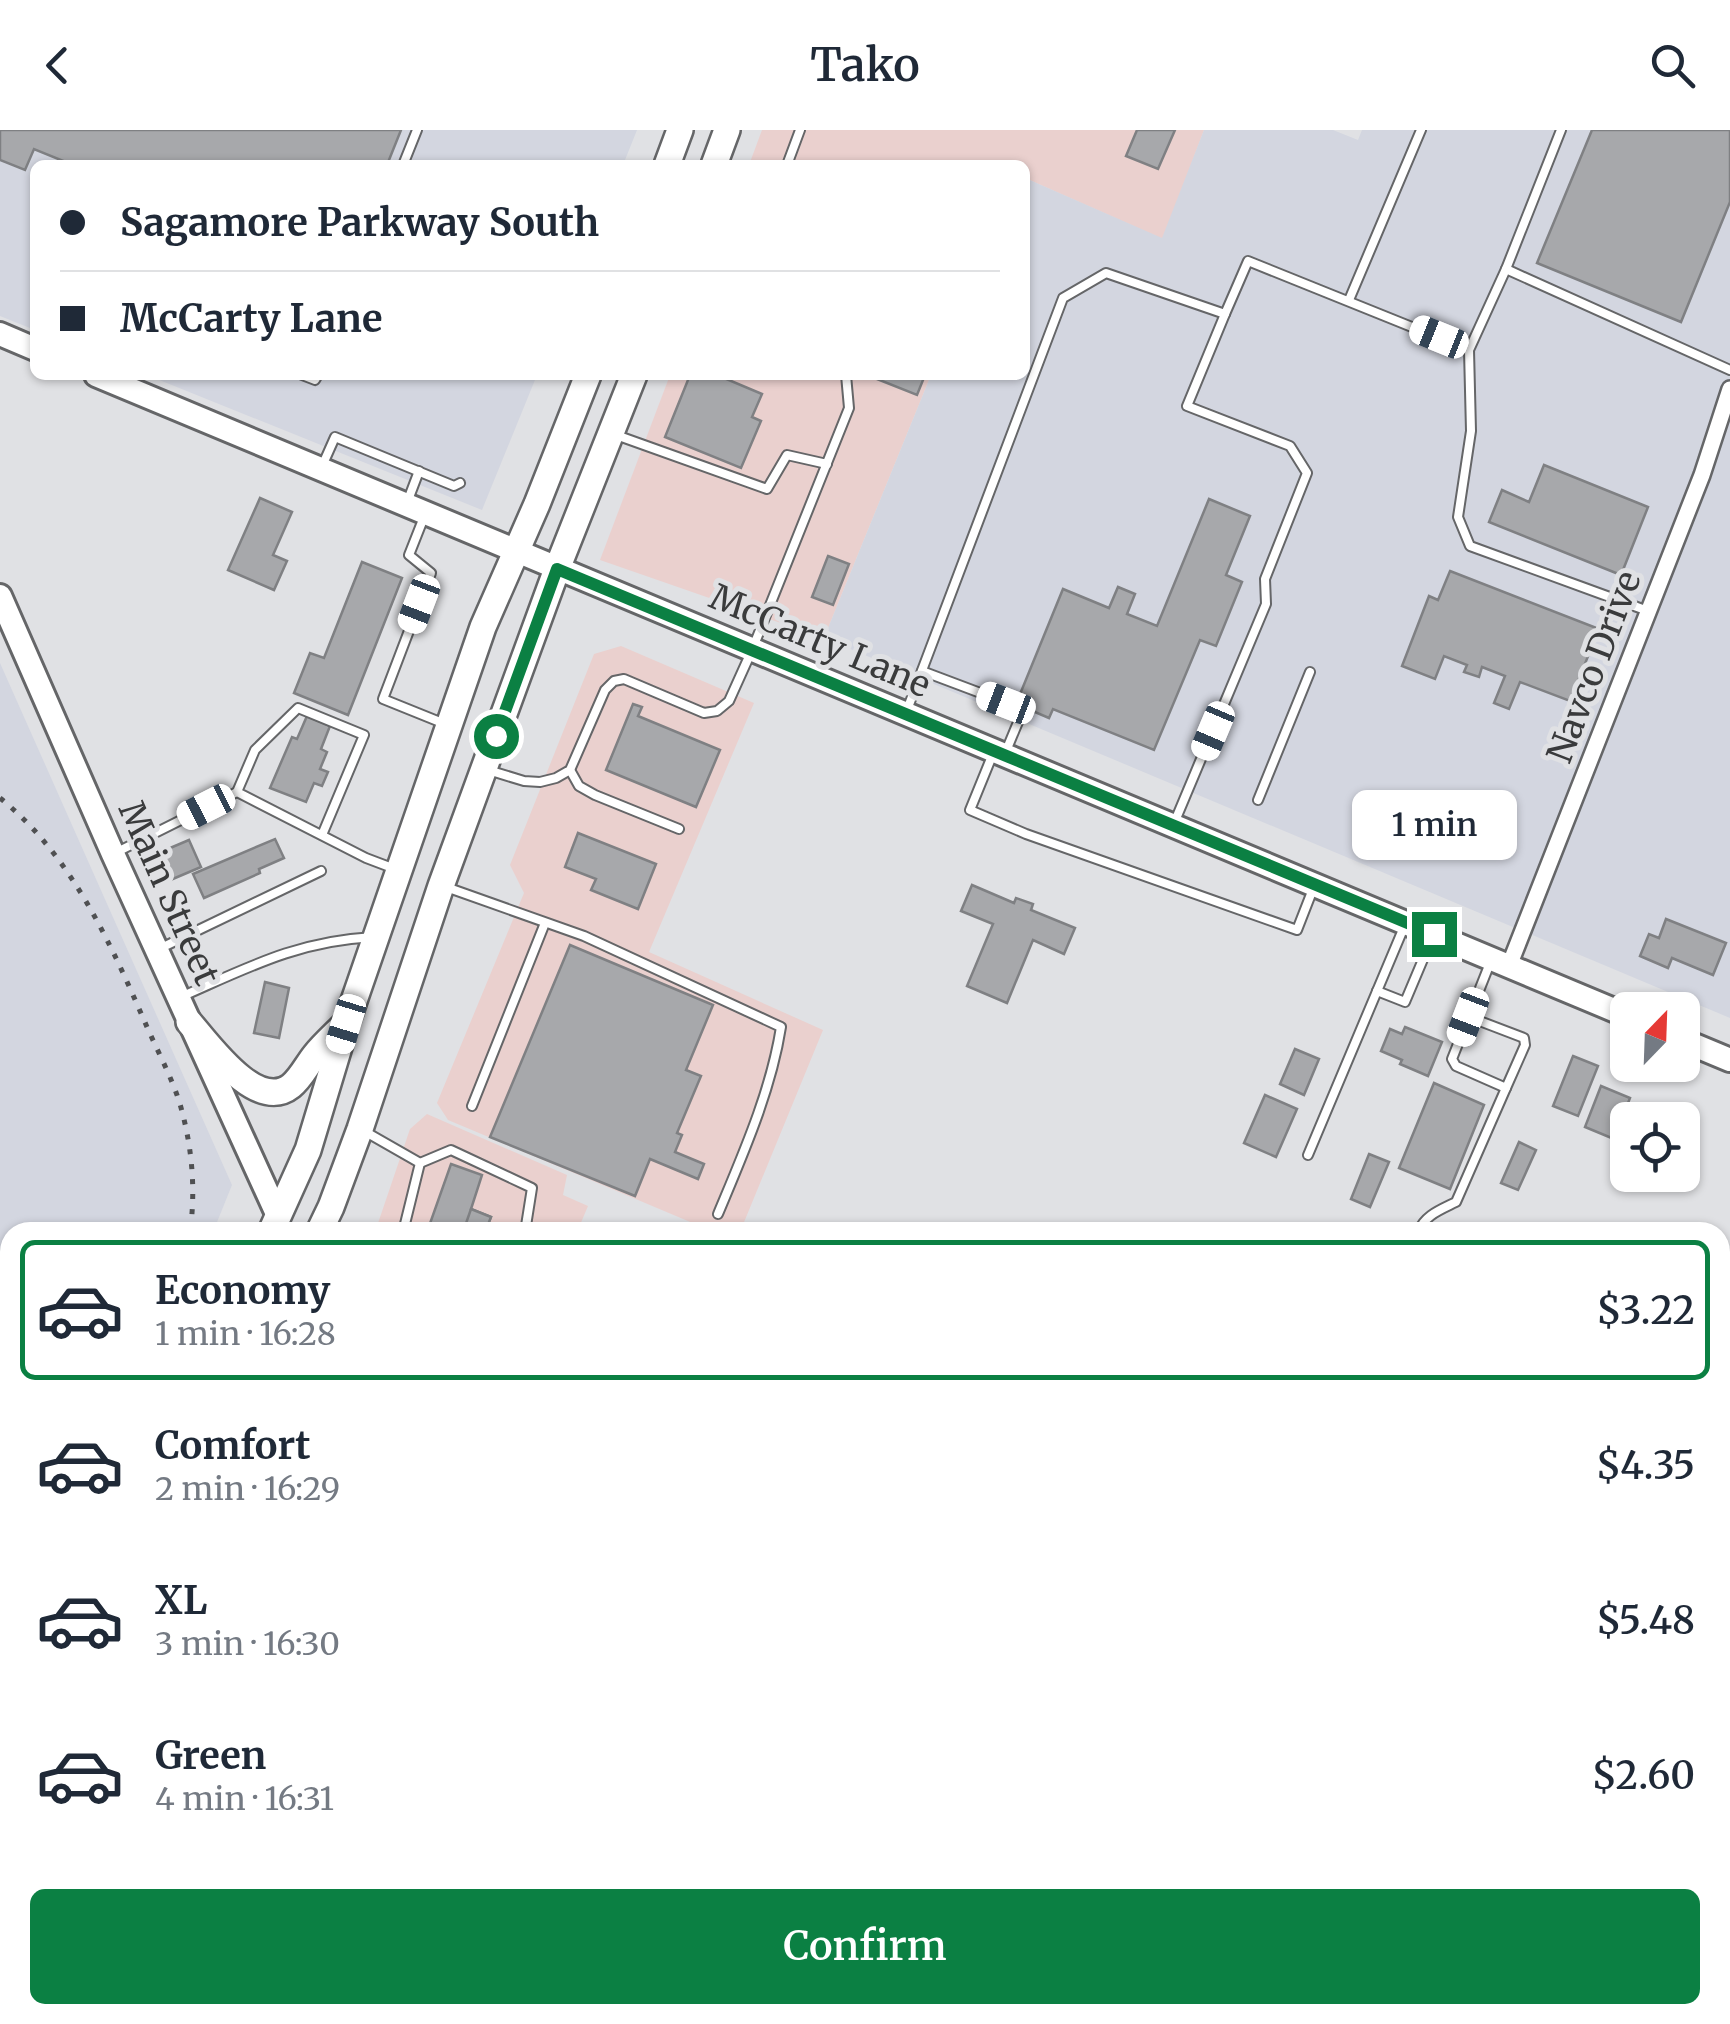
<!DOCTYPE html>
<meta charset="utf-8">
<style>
body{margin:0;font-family:Merriweather,serif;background:#f6f6f7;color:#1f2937;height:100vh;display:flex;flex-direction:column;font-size:38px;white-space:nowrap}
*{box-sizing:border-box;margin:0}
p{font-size:32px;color:#747a83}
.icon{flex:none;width:55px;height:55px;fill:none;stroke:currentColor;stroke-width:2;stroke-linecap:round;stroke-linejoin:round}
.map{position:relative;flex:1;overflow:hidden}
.sheet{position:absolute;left:0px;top:1092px;width:1730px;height:802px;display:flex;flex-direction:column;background:#fff;border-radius:30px 30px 0 0;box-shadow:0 2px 8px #0004}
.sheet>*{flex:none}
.guide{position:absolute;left:30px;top:30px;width:1000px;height:220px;border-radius:15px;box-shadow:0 2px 8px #0004;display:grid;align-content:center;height:220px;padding:0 30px;background:#fff}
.needle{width:65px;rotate:23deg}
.buttons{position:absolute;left:1610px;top:862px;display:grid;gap:20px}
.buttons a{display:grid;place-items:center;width:90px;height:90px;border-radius:15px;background:#fff;box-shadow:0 2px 8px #0004;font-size:50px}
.end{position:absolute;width:45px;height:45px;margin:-22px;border:12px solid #0b8043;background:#fff;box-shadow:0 0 0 5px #fff}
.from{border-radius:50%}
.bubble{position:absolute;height:70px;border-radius:15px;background:#fff;box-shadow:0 2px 8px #0004;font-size:32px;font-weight:600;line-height:70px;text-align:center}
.car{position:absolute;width:30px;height:60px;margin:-30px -15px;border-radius:12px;box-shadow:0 0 8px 2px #0007;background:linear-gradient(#fff 24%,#345 0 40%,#fff 0 76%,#345 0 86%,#fff 0)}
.guide b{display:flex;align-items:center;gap:35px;height:95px;font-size:38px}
.guide b+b{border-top:2px solid #e0e1e3}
.guide i{width:25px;height:25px;background:#1f2937}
ul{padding:18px 0 0;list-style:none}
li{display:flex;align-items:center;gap:30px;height:140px;margin:0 20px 15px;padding:0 10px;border:5px solid transparent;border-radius:15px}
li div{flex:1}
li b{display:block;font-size:38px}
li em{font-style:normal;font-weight:600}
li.active{border-color:#0b8043}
li>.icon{width:90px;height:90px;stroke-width:1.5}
.action{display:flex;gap:20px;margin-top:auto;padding:20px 30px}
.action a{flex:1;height:115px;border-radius:15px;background:#0b8043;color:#fff;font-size:40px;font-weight:600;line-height:115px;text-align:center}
header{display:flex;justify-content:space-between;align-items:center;height:130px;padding:0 30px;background:#fff;font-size:45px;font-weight:600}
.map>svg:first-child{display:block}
.commercial{fill:#ead0ce}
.built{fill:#d3d6e0}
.building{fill:#a7a8ab;stroke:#7f8083;stroke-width:2.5}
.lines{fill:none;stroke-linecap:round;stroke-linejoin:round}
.lane-casing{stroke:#656668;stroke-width:12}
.street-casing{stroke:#656668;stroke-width:20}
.secondary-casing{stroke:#656668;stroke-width:28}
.primary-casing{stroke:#656668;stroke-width:30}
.lane{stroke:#fff;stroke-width:8}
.street{stroke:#fff;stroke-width:15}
.secondary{stroke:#fff;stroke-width:22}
.primary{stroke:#fff;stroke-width:25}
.rail{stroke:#4f5052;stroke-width:5;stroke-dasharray:5 10;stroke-linecap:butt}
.route{stroke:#0b8043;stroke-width:12}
.labels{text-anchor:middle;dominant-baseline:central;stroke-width:10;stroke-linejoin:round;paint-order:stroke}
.street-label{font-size:35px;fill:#3a3b3c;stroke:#e0e1e4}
</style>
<header><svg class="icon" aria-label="back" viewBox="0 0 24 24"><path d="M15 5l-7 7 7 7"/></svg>Tako<svg class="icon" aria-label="search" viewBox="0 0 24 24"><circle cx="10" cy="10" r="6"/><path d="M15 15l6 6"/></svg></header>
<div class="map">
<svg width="1730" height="1894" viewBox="0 0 1730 1894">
<rect width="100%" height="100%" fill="#e0e1e4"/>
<!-- commercial -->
<g class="commercial">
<path d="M762 0H1204L1163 109 1025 48V35H749Z"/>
<path d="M670 245H931L824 508 600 430Z"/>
<path d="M621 516 754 573 649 822 823 900 740 1102H714L448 990 437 973 524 763 510 735 594 524Z"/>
<path d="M427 984 567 1045 563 1065 588 1076 577 1102H375L410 999Z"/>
<path d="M136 1885H585L589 1894H134Z"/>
<path d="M678 1885H1716L1710 1894H682Z"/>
</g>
<!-- built -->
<g class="built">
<path d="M0 0H637L623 35H35V200L0 186Z"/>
<path d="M1204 0H1333L1358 10 1362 0H1730V888L824 508 931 245H1025V48L1162 108Z"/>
<path d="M147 245H537L482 380Z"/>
<path d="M0 533 232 1055 213 1102H10V1608L0 1633Z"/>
</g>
<!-- building -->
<g class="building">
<path d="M0 0H401L387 35H73L34 19 25 40 0 30Z"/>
<path d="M1137 0H1175L1158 39 1126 26Z"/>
<path d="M1592 0H1730V72L1681 192 1537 133Z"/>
<path d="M690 245H717L762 264 752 287 761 291 741 338 665 307Z"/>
<path d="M867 245H925L917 265Z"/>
<path d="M1544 335 1648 377 1621 445 1489 392 1502 360 1529 372Z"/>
<path d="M260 368 292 382 273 425 287 431 274 460 228 440Z"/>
<path d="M1209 369 1250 386 1226 445 1242 452 1216 516 1200 510 1154 620 1053 579 1049 588 1016 574 1063 459 1109 478 1118 457 1135 464 1127 484 1157 496Z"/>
<path d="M828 426 849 434 833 475 812 467Z"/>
<path d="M362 432 402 448 348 585 294 563 310 523 324 528Z"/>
<path d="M1450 441 1599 499 1570 571 1520 552 1509 579 1494 573 1505 546 1482 537 1479 547 1464 542 1467 535 1444 526 1435 549 1402 536 1429 466 1438 470Z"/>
<path d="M633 574 642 577 638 586 720 620 696 677 606 640Z"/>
<path d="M307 586 330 596 321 619 327 622 320 639 328 642 322 656 314 653 306 672 270 658 292 607 297 609Z"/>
<path d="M578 703 656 734 638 779 591 760 596 749 565 737Z"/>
<path d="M275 709 284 728 259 739 260 743 204 768 193 744Z"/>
<path d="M189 710 201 737 168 751 156 724Z"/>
<path d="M972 755 1014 773 1016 768 1033 774 1031 780 1075 798 1064 824 1033 810 1007 873 967 856 993 794 961 781Z"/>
<path d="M1666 789 1726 813 1713 845 1672 828 1668 838 1640 826 1649 804 1659 808Z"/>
<path d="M570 815 713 875 686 940 701 946 677 1003 682 1005 675 1022 704 1034 698 1049 650 1029 635 1066 490 1007Z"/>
<path d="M265 852 289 858 279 908 254 903Z"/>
<path d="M1405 897 1442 912 1428 946 1400 934 1402 930 1381 921 1390 899 1402 904Z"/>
<path d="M1295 919 1319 929 1304 965 1280 954Z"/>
<path d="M1573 926 1598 936 1578 986 1553 976Z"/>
<path d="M1434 953 1484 975 1450 1059 1399 1038Z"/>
<path d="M1601 956 1630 968 1614 1009 1585 997Z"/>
<path d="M1265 965 1297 979 1276 1027 1244 1013Z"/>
<path d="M1519 1012 1536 1020 1518 1060 1501 1053Z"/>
<path d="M1369 1024 1389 1032 1370 1077 1351 1069Z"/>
<path d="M451 1034 482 1045 471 1079 491 1087 485 1102H427Z"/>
<path d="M471 1079 491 1087 485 1102H463Z"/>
<path d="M1720 1543 1730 1547V1581L1720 1577Z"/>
<path d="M309 1885H361L383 1894H305Z"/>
<path d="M1397 1885H1660L1639 1894H1401Z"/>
</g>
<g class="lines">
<!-- lane casing -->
<g class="lane-casing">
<g id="lane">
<path d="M403 35 417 0"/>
<path d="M787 35 800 0"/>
<path d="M1506 139 1561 0"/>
<path d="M1349 170 1421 0"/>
<path d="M1469 220 1471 301 1458 387 1470 416 1648 481"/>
<path d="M302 245 315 250 318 245"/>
<path d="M616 305 767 359 787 325 827 334"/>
<path d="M323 334 335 307 454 356 460 353"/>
<path d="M408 370 419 341"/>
<path d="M424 387 409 425 431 443 383 569 445 594"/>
<path d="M922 541 1007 573 1021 585 1006 621"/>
<path d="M907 580 1063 168 1106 143 1225 184 1248 131 1469 220 1506 139 1730 240"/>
<path d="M992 626 970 680 1026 704 1297 800 1313 759"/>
<path d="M488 640 524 651 540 652 556 648 570 640 605 560 614 551 624 549 704 583 717 581 729 571 752 520 849 278 846 245"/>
<path d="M570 640 579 656 595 665 679 699"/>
<path d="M1258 670 1310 542"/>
<path d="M1175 691 1266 474 1265 449 1307 343 1290 316 1187 276 1225 184"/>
<path d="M322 705 364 605 298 578 255 620 237 662 366 728 395 739"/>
<path d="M117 722 237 662"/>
<path d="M446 757 584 806 781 897C771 961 743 1024 718 1084"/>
<path d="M161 818 321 741"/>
<path d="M1377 861 1405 872 1432 808"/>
<path d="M183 866C249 837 298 811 373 807"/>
<path d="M1469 887 1524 908 1525 915 1506 958 1456 936 1452 929 1490 833"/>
<path d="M472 976 545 793"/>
<path d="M364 1001 420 1033 403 1102"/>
<path d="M1308 1025 1404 797"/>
<path d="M420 1033 451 1020 532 1058 525 1102"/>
<path d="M1418 1102C1425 1085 1440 1080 1456 1072L1506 958"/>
<path d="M1720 1261 1730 1249"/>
<path d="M538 1885 543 1894"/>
<path d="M896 1885 900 1894"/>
<path d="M1376 1885 1380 1894"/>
<path d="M187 1894 190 1885"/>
<path d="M777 1894 798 1885"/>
<path d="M934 1894 944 1889"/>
<path d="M1205 1894 1226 1885"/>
<path d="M1675 1894 1692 1885"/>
</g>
</g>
<!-- street casing -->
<g class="street-casing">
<path id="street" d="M1509 836 1702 345 1730 259"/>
</g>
<!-- secondary casing -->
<g class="secondary-casing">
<g id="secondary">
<path d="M0 204 35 219"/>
<path d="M96 245 1628 886"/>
<path d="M0 466 113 724 278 1086"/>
<path d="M1682 910 1730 930"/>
</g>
</g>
<!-- primary casing -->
<g class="primary-casing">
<g id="primary">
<path d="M667 35 680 0"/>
<path d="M714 35 727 0"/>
<path d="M189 892C209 915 257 983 291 956 301 948 307 935 315 925 323 915 333 906 342 897"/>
<path d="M271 1102 308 1020 346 894 483 497 537 374 588 245"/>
<path d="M319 1102 331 1077 360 999 441 756 557 439 634 245"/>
<path d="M628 1885 632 1894"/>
<path d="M28 1894 30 1885"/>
<path d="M87 1894 89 1885"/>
</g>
</g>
<!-- lane -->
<use href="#lane" class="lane"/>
<!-- street -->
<use href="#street" class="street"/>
<!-- secondary -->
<use href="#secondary" class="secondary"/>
<!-- primary -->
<use href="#primary" class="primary"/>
<!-- rail -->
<g class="rail">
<path d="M0 668C72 726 111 814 147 897 158 922 172 948 180 974 192 1016 196 1059 190 1102"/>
<path d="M0 1352 10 1348"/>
<path d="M0 1600 10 1575"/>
</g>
</g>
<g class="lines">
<!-- route -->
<path class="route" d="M496 606 557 439 1434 804"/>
</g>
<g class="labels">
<!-- street labels -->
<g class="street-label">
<text transform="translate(820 511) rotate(23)">McCarty Lane</text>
<text transform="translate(1594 537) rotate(-69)">Navco Drive</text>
<text transform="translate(169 763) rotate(66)">Main Street</text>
</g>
</g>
</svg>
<div class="buttons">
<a><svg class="needle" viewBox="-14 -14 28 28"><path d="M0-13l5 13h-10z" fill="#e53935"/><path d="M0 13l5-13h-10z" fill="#747a83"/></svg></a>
<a><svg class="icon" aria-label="locate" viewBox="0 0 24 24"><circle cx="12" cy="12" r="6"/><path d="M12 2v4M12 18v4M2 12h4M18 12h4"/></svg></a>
</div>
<i class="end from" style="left:496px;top:606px"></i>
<i class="end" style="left:1434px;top:804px"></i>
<div class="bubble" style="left:1352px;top:660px;width:165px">1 min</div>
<i class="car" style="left:1439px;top:207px;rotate:292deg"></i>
<i class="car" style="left:419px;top:474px;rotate:201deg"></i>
<i class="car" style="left:1006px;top:573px;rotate:291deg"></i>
<i class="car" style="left:1213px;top:601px;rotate:203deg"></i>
<i class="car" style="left:206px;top:677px;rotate:243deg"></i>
<i class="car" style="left:1468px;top:887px;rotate:201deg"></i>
<i class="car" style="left:346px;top:894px;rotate:197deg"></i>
<div class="guide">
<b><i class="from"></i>Sagamore Parkway South</b>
<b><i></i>McCarty Lane</b>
</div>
<section class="sheet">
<ul>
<li class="active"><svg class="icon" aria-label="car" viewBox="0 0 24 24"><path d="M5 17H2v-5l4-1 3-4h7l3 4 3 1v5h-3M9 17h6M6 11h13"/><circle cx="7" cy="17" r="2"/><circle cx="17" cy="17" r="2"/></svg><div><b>Economy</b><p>1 min · 16:28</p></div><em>$3.22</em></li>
<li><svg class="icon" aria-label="car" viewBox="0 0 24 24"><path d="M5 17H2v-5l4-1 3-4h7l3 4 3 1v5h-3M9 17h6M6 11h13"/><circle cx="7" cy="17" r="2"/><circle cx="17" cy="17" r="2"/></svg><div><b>Comfort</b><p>2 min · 16:29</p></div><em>$4.35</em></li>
<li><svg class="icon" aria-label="car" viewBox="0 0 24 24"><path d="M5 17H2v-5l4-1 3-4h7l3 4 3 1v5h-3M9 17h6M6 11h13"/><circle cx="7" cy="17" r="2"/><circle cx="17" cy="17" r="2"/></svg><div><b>XL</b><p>3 min · 16:30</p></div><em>$5.48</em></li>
<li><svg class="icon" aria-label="car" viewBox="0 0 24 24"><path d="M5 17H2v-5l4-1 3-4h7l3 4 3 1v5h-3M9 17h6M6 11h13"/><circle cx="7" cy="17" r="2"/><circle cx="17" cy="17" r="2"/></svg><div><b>Green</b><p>4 min · 16:31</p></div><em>$2.60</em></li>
</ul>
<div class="action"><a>Confirm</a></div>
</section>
</div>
